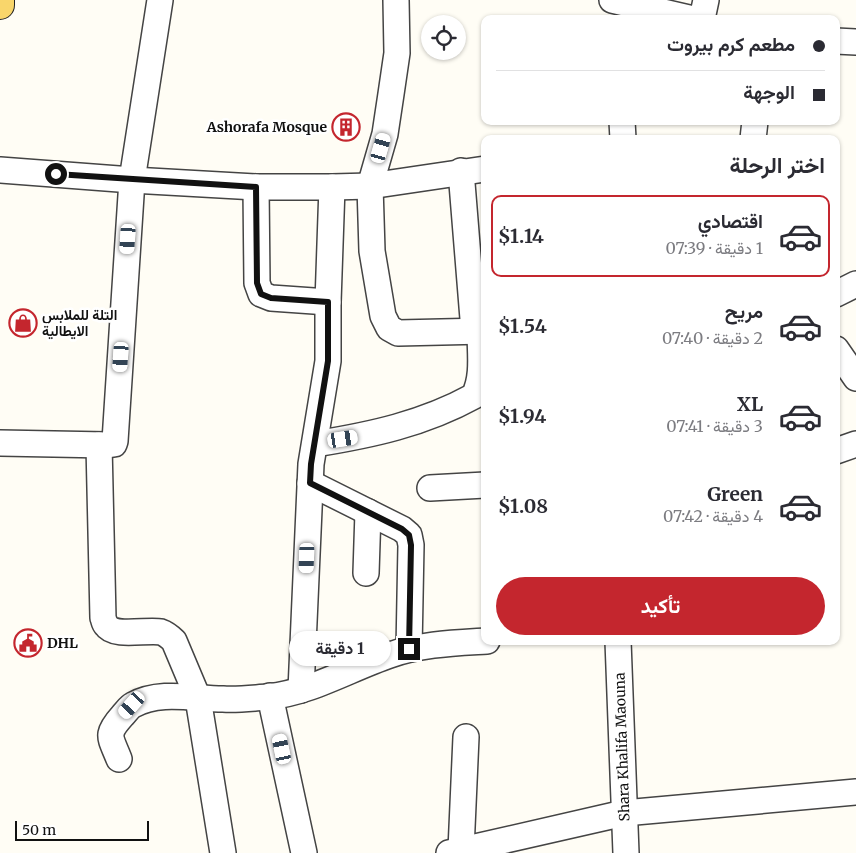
<!DOCTYPE html>
<html lang="ar">
<meta charset="utf-8">
<style>
body{margin:0;font-family:Merriweather,Vazirmatn,serif;background:#f7f7f7;color:#2b2b33;direction:rtl;height:100vh;display:flex;flex-direction:column;font-size:19px;white-space:nowrap}
*{box-sizing:border-box;margin:0}
p{font-size:16px;color:#7c7c81}
.icon{flex:none;width:28px;height:28px;fill:none;stroke:currentColor;stroke-width:2;stroke-linecap:round;stroke-linejoin:round}
.map{position:relative;flex:1;overflow:hidden;direction:ltr}
.details{position:absolute;left:481px;top:135px;width:359px;height:510px;display:flex;flex-direction:column;background:#fff;border-radius:10px;box-shadow:0 1px 4px #0004;direction:rtl}
.details>*{flex:none}
.banner{position:absolute;left:481px;top:15px;width:359px;height:110px;border-radius:10px;box-shadow:0 1px 4px #0004;direction:rtl;display:grid;align-content:center;height:110px;padding:0 15px;background:#fff}
.tools{position:absolute;left:421px;top:15px;display:grid;gap:10px}
.tools a{display:grid;place-items:center;width:45px;height:45px;border-radius:50%;background:#fff;box-shadow:0 1px 4px #0004;font-size:25px}
.scale{position:absolute;left:15px;bottom:12px;width:134px;box-sizing:border-box;padding-left:5px;border:2px solid #111;border-top:0;font-size:14px;line-height:18px;white-space:nowrap;color:#111;-webkit-text-stroke:4px #fff;paint-order:stroke}
.end{position:absolute;width:22px;height:22px;margin:-11px;border:6px solid #111;background:#fff;box-shadow:0 0 0 2px #fff}
.from{border-radius:50%}
.bubble{position:absolute;height:35px;border-radius:18px;background:#fff;box-shadow:0 1px 4px #0004;font-size:16px;font-weight:700;line-height:35px;text-align:center;direction:rtl}
.car{position:absolute;width:15px;height:30px;margin:-15px -8px;border-radius:6px;box-shadow:0 0 4px 1px #0007;background:linear-gradient(#fff 24%,#345 0 40%,#fff 0 76%,#345 0 86%,#fff 0)}
.banner b{display:flex;align-items:center;gap:18px;height:48px;font-size:19px}
.banner b+b{border-top:1px solid #e1e1e2}
.banner i{width:12px;height:12px;background:#2b2b33}
ul{padding:0;list-style:none}
li{display:flex;align-items:center;gap:15px;height:82px;margin:0 10px 8px;padding:0 5px;border:2px solid transparent;border-radius:10px}
li div{flex:1}
li b{display:block;font-size:19px}
li em{font-style:normal;font-weight:700}
li.active{border-color:#c4262e}
li>.icon{width:45px;height:45px;stroke-width:1.5}
h2{padding:0 15px;font-size:22px;line-height:60px}
.primary-button{display:flex;gap:10px;margin-top:auto;padding:10px 15px}
.primary-button a{flex:1;height:58px;border-radius:30px;background:#c4262e;color:#fff;font-size:20px;font-weight:700;line-height:58px;text-align:center}
.map>svg:first-child{display:block}
.lines{fill:none;stroke-linecap:round;stroke-linejoin:round}
.minor-casing{stroke:#444;stroke-width:28}
.major-casing{stroke:#222;stroke-width:30}
.minor{stroke:#fff;stroke-width:25}
.major{stroke:#f9d66b;stroke-width:28}
.route{stroke:#111;stroke-width:6}
.labels{text-anchor:middle;dominant-baseline:central;stroke-width:5;stroke-linejoin:round;paint-order:stroke}
.poi-label{font-size:14px;font-weight:bold;fill:#111;stroke:#fff;text-anchor:start}
.street-label{font-size:14px;fill:#111;stroke:#fff}
</style>
<div class="map">
<svg width="856" height="853" viewBox="0 0 856 853">
<rect width="100%" height="100%" fill="#fffdf5"/>
<g class="lines">
<!-- minor casing -->
<g class="minor-casing">
<g id="minor">
<path d="M396 0 397 53 391 94 385 134 370 186 372 251 383 316 389 328 398 333 485 331"/>
<path d="M612 0 693 19"/>
<path d="M702 19 706 0"/>
<path d="M836 41 856 42"/>
<path d="M622 121 623 139"/>
<path d="M753 139 755 121"/>
<path d="M0 170 132 180 256 187H332L370 186 485 169"/>
<path d="M461 171 474 331"/>
<path d="M256 187 257 283 261 294 271 298 328 302"/>
<path d="M836 294 856 284"/>
<path d="M836 349 856 378"/>
<path d="M0 443 107 445 114 444 115 441 132 180 160 0"/>
<path d="M315 444C371 435 423 424 474 396 484 376 480 353 480 331"/>
<path d="M99 445 103 618C104 620 104 623 106 625 114 638 148 629 161 632 167 634 170 637 174 641L198 698 223 853"/>
<path d="M836 451 856 444"/>
<path d="M310 483 402 529 409 535 411 545 409 649"/>
<path d="M430 488 485 485"/>
<path d="M366 573 368 512"/>
<path d="M618 641 626 853"/>
<path d="M301 690 311 464 328 361V302L332 187"/>
<path d="M270 696 304 853"/>
<path d="M119 759C110 736 105 735 123 715 126 712 129 707 133 705 160 690 194 699 223 699 238 700 253 698 268 697 312 692 349 669 390 655 421 644 455 643 487 641"/>
<path d="M461 850 466 737"/>
<path d="M449 853 624 813 856 792"/>
</g>
</g>
<!-- major casing -->
<g class="major-casing">
<path id="major" d="M0 5V0"/>
</g>
<!-- minor -->
<use href="#minor" class="minor"/>
<!-- major -->
<use href="#major" class="major"/>
</g>
<g class="lines">
<!-- route -->
<path class="route" d="M56 174 256 187 257 283 261 294 271 298 328 302V361L311 464 310 483 402 529 409 535 411 545 409 649"/>
</g>
<!-- icons -->
<defs>
<g id="building-ring" transform="scale(1.4375)"><circle r="9.5" fill="#fff" stroke="#c4262e" stroke-width="1.5"/><path d="M-4-6H4V6H1V3H-1V6H-4ZM-2.5-4.3h1.7v1.8h-1.7ZM.8-4.3h1.7v1.8H.8ZM-2.5-1h1.7V.8h-1.7ZM.8-1h1.7V.8H.8Z" fill="#c4262e"/></g>
<g id="shop-ring" transform="scale(1.4375)"><circle r="9.5" fill="#fff" stroke="#c4262e" stroke-width="1.5"/><path d="M-5-2.5h2.3a2.7 3.5 0 0 1 5.4 0H5L5.5 6h-11ZM-1.5-2.5h3a1.5 2.3 0 0 0-3 0Z" fill="#c4262e"/></g>
<g id="civic-ring" transform="scale(1.4375)"><circle r="9.5" fill="#fff" stroke="#c4262e" stroke-width="1.5"/><path d="M-.6-6.5H3V-4.5H.6V-3L4-1V1h2V6H-6V1h2V-1L-.6-3ZM-1.2 2.5V6h2.4V2.5Z" fill="#c4262e"/></g>
</defs>
<g fill-rule="evenodd">
<use href="#building-ring" x="346" y="127"/>
<use href="#shop-ring" x="23" y="323"/>
<use href="#civic-ring" x="28" y="643"/>
</g>
<g class="labels">
<!-- poi labels -->
<g class="poi-label">
<text x="327" y="127" text-anchor="end">Ashorafa Mosque</text>
<text x="42" y="315">التلة للملابس<tspan x="42" dy="16">الايطالية</tspan></text>
<text x="47" y="643">DHL</text>
</g>
<!-- street labels -->
<g class="street-label">
<text transform="translate(622 747) rotate(-92)">Shara Khalifa Maouna</text>
</g>
</g>
</svg>
<div class="tools">
<a><svg class="icon" aria-label="locate" viewBox="0 0 24 24"><circle cx="12" cy="12" r="6"/><path d="M12 2v4M12 18v4M2 12h4M18 12h4"/></svg></a>
</div>
<div class="scale">50 m</div>
<i class="end from" style="left:56px;top:174px"></i>
<i class="end" style="left:409px;top:649px"></i>
<div class="bubble" style="left:289px;top:631px;width:102px">1 دقيقة</div>
<i class="car" style="left:381px;top:148px;rotate:16deg"></i>
<i class="car" style="left:128px;top:239px;rotate:184deg"></i>
<i class="car" style="left:121px;top:357px;rotate:184deg"></i>
<i class="car" style="left:343px;top:439px;rotate:81deg"></i>
<i class="car" style="left:307px;top:558px;rotate:182deg"></i>
<i class="car" style="left:132px;top:705px;rotate:222deg"></i>
<i class="car" style="left:282px;top:749px;rotate:348deg"></i>
<div class="banner">
<b><i class="from"></i>مطعم كرم بيروت</b>
<b><i></i>الوجهة</b>
</div>
<section class="details">
<h2>اختر الرحلة</h2>
<ul>
<li class="active"><svg class="icon" aria-label="car" viewBox="0 0 24 24"><path d="M5 17H2v-5l4-1 3-4h7l3 4 3 1v5h-3M9 17h6M6 11h13"/><circle cx="7" cy="17" r="2"/><circle cx="17" cy="17" r="2"/></svg><div><b>اقتصادي</b><p>1 دقيقة · 07:39</p></div><em>$1.14</em></li>
<li><svg class="icon" aria-label="car" viewBox="0 0 24 24"><path d="M5 17H2v-5l4-1 3-4h7l3 4 3 1v5h-3M9 17h6M6 11h13"/><circle cx="7" cy="17" r="2"/><circle cx="17" cy="17" r="2"/></svg><div><b>مريح</b><p>2 دقيقة · 07:40</p></div><em>$1.54</em></li>
<li><svg class="icon" aria-label="car" viewBox="0 0 24 24"><path d="M5 17H2v-5l4-1 3-4h7l3 4 3 1v5h-3M9 17h6M6 11h13"/><circle cx="7" cy="17" r="2"/><circle cx="17" cy="17" r="2"/></svg><div><b>XL</b><p>3 دقيقة · 07:41</p></div><em>$1.94</em></li>
<li><svg class="icon" aria-label="car" viewBox="0 0 24 24"><path d="M5 17H2v-5l4-1 3-4h7l3 4 3 1v5h-3M9 17h6M6 11h13"/><circle cx="7" cy="17" r="2"/><circle cx="17" cy="17" r="2"/></svg><div><b>Green</b><p>4 دقيقة · 07:42</p></div><em>$1.08</em></li>
</ul>
<div class="primary-button"><a>تأكيد</a></div>
</section>
</div>
